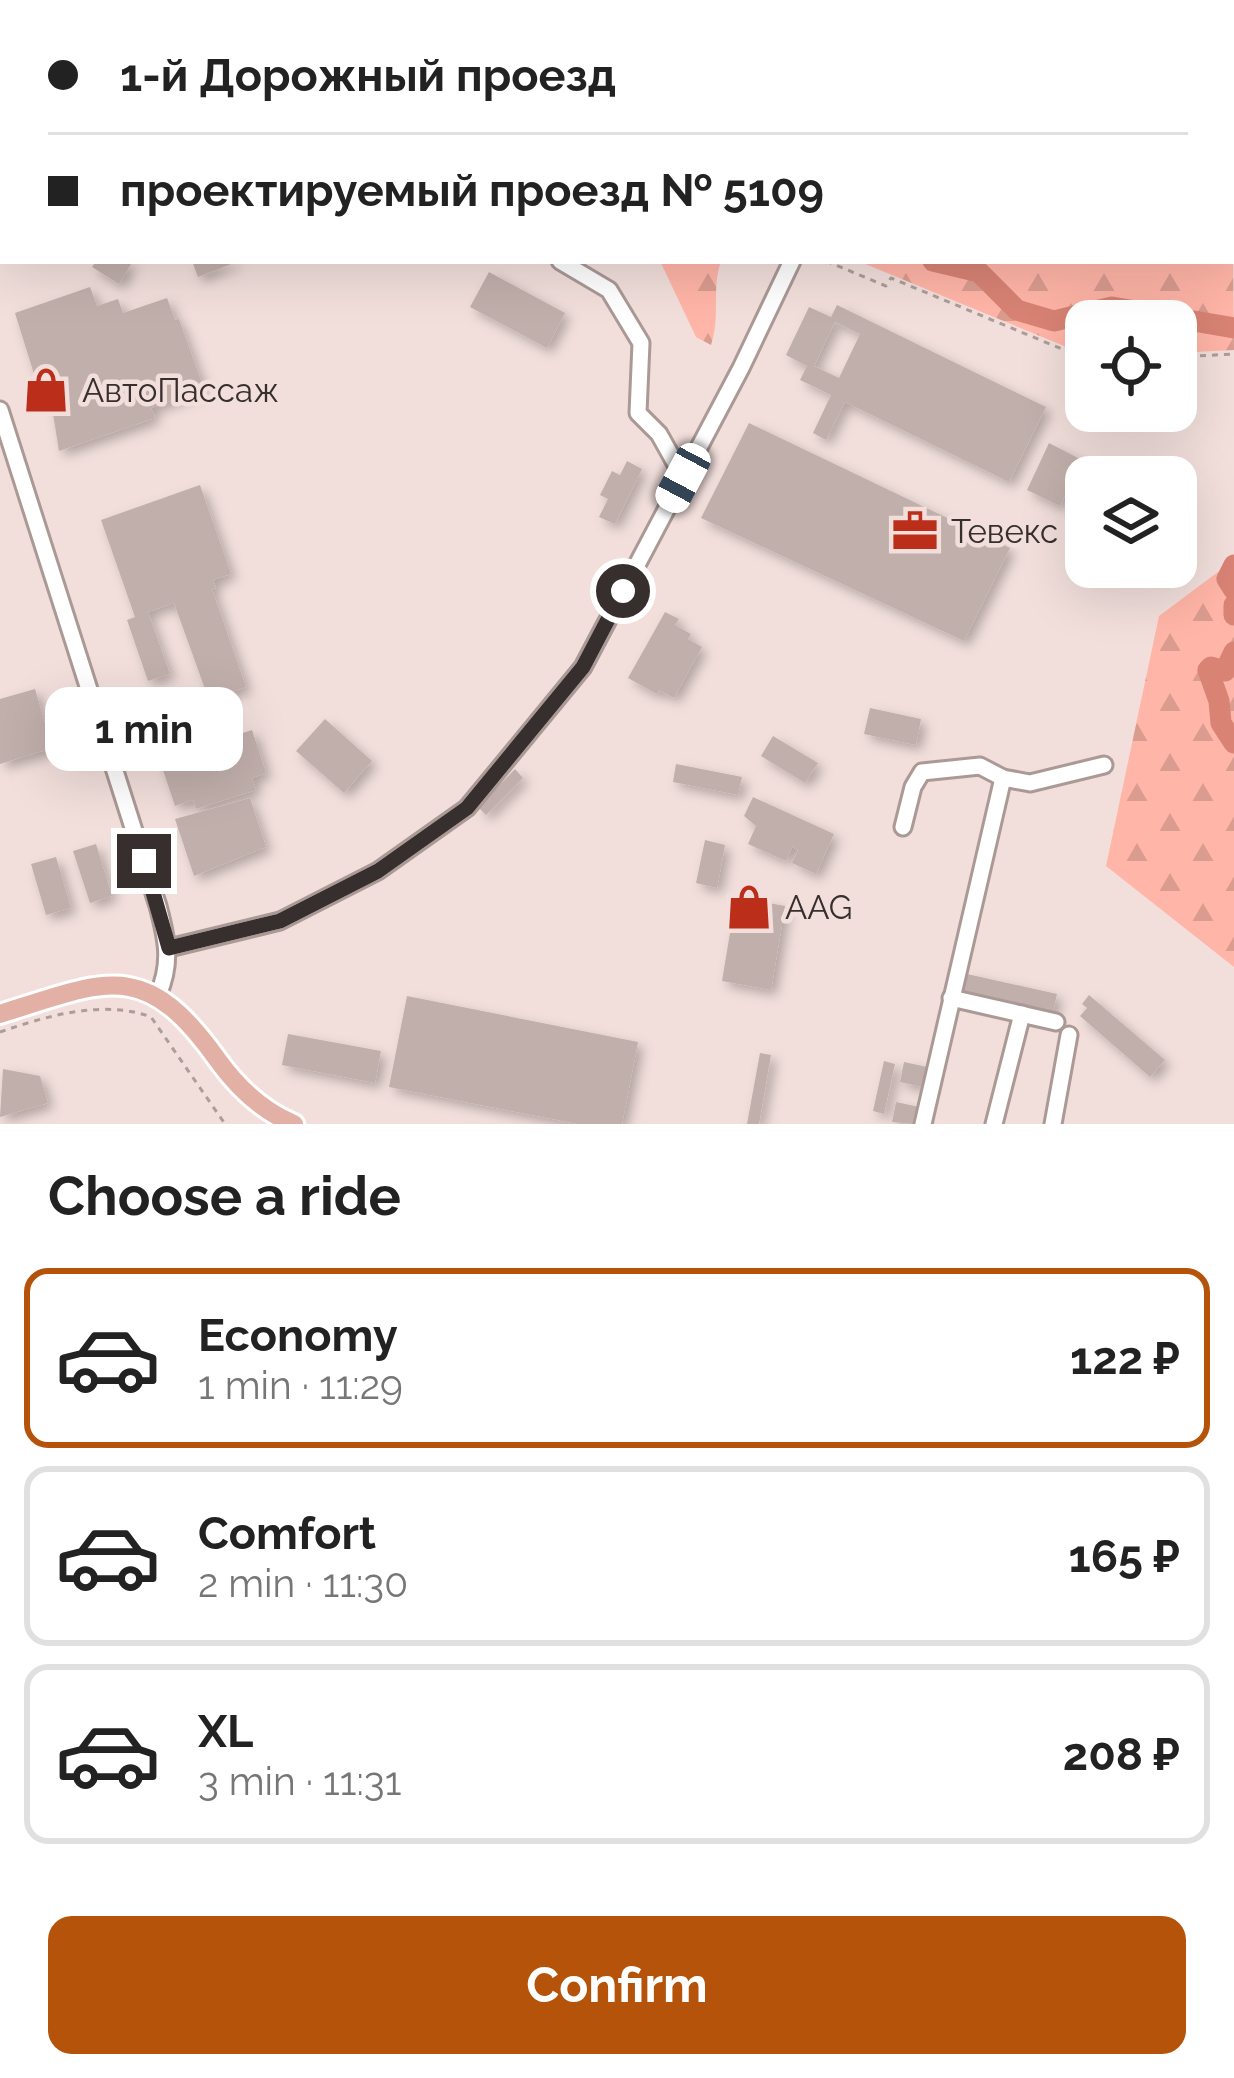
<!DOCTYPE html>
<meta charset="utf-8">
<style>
body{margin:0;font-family:Raleway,sans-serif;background:#f6f6f6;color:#222;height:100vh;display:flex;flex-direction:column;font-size:45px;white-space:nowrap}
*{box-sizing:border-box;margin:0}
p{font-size:39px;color:#767676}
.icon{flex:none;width:66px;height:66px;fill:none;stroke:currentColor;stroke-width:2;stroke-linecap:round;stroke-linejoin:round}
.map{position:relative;height:1124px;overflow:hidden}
.details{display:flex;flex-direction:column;background:#fff;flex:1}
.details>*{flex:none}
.guide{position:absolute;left:0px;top:0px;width:1236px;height:264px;box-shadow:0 12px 48px #0002;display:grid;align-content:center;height:264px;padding:0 48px;background:#fff}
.tools{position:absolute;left:1065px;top:300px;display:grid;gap:24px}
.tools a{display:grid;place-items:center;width:132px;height:132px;border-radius:24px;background:#fff;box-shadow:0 12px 48px #0002;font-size:60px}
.end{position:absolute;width:54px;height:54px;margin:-27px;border:15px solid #362f2e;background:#fff;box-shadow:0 0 0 6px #fff}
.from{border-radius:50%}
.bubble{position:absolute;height:84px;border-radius:24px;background:#fff;box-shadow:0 12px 48px #0002;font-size:39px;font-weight:700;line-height:84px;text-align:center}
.car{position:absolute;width:36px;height:72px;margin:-36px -18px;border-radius:15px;box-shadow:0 0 9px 3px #0007;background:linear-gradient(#fff 24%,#345 0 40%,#fff 0 76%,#345 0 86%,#fff 0)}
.guide b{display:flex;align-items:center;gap:42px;height:114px;font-size:45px}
.guide b+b{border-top:3px solid #e0e0e0}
.guide i{width:30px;height:30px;background:#222}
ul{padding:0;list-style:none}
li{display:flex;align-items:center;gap:36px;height:180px;margin:0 24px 18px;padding:0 24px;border:6px solid #e0e0e0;border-radius:24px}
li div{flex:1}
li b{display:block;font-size:45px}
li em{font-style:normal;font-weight:700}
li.on{border-color:#b45309}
li>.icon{width:108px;height:108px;stroke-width:1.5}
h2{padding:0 48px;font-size:54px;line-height:144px}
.button{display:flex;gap:24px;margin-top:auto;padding:24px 48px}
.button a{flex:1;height:138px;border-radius:24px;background:#b45309;color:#fff;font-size:48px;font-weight:700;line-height:138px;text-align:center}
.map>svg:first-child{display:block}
.forest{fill:url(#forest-firs)}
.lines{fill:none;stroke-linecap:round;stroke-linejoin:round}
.river{stroke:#d88374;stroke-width:21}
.building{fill:#c1afab;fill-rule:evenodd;filter:url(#shadow)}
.minor-casing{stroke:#ab9996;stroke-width:21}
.major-casing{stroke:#fff;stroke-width:24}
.path{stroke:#ab9d9a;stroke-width:3;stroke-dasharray:6 6;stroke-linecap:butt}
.minor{stroke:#fff;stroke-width:15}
.major{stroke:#e3b0a6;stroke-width:18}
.rail{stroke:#958886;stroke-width:3}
.route{stroke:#362f2e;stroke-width:15}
.labels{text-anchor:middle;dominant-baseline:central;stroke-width:9;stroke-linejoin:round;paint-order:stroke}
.poi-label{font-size:33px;fill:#362f2e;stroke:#f2dfdc;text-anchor:start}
</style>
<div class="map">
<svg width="1234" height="1124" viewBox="0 0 1234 1124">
<defs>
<pattern id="forest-firs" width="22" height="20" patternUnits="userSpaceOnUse" patternTransform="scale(3)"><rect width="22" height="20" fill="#ffb5a7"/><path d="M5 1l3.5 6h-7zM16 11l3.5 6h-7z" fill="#db9c90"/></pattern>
<filter id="shadow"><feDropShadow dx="5.5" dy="5.5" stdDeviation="6" flood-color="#0004"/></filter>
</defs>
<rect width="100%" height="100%" fill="#f2dfdc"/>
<!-- forest -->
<g class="forest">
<path d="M141 0H714L718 3H137Z"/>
<path d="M1233 253 1234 350 1176 353V321H1086V355L858 261H1233Z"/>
<path d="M660 261H721C711 291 721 315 711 345L696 337Z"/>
<path d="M1234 560V967L1106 866 1159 616Z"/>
</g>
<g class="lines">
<!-- river -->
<g class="river">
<path d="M332 0 333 1"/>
<path d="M933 261 979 272 1017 310 1054 321 1112 307 1234 328"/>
<path d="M1234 565 1227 579 1234 590"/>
<path d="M1234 605V615"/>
<path d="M1234 652 1225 671 1211 667 1208 670 1219 701 1221 723 1234 743"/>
</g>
</g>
<!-- building -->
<g class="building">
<path d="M96 261H126L131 264 119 284 92 267Z"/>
<path d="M192 261H239L198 277Z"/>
<path d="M489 272 565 313 547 348 470 307Z"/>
<path d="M90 287 97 306 118 299 123 313 167 298 175 320 179 319 204 389 151 408 155 418 59 451 51 401 39 390 15 313Z"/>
<path d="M837 305 1046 407 1009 482 845 402 826 440 813 433 831 395 800 380 807 366 786 355 809 307 831 317ZM835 322 860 334 839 378 814 366Z"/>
<path d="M749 423 1010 548 964 641 701 518Z"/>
<path d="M1049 443 1082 460 1060 506 1027 490Z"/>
<path d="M627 461 642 469 615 524 599 517 608 499 600 495 612 471 620 475Z"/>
<path d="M200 485 231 574 213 580 216 588 212 589 246 687 209 700 174 603 148 612 170 674 148 681 127 620 135 617 101 520Z"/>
<path d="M665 612 679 619 675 625 691 634 688 639 702 647 674 698 659 690 657 694 628 678Z"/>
<path d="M35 689 52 748 0 764V699Z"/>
<path d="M870 708 921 719 916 745 864 734Z"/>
<path d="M325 719 372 761 344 793 296 751Z"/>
<path d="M252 730 266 773 252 778 256 790 196 809 193 800 175 806 160 761Z"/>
<path d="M773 736 818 763 805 783 761 756Z"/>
<path d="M676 764 742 777 738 795 673 782Z"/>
<path d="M515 769 523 778 486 815 478 807Z"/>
<path d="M753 797 834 834 816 874 792 863 798 850 792 847 786 861 748 844 756 826 744 816Z"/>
<path d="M250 798 266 847 194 876 175 819Z"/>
<path d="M705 840 725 845 717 888 696 883Z"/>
<path d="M96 844 112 896 90 903 73 851Z"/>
<path d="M56 857 71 908 46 915 31 864Z"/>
<path d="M736 897 785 906 771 990 722 981Z"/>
<path d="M967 974 1057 994 1052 1016 962 995Z"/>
<path d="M1089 995 1165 1060 1150 1077 1080 1016 1087 1008 1082 1004Z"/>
<path d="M407 996 638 1042 622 1124H578L389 1087Z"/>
<path d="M288 1034 381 1051 375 1083 282 1065Z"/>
<path d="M760 1053 771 1055 759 1124H747Z"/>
<path d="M884 1061 895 1064 884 1114 873 1111Z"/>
<path d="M904 1062 927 1067 923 1087 900 1082Z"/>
<path d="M3 1069 40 1076 48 1103 0 1117Z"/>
<path d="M896 1102 919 1107 915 1124 892 1122Z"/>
</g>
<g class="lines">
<!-- minor casing -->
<g class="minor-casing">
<g id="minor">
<path d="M560 261 609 290 641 343 638 413 659 434 683 477"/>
<path d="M0 410 158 906C167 940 172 963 158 995"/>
<path d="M903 827 913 787 922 772 980 766 1003 778"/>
<path d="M169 948 280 921 378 871 467 808 583 667 741 368 792 261"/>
<path d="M951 998 1056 1022"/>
<path d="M923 1124 1003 778 1030 783 1104 765"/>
<path d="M994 1124 1022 1014"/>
<path d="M1053 1124 1069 1035"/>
</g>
</g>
<!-- major casing -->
<g class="major-casing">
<g id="major">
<path d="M791 0 797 3"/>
<path d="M847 0 853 3"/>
<path d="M1233 185 1234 186"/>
<path d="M1233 213H1234"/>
<path d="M0 1014C107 980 145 958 217 1059 237 1087 262 1111 294 1124"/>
</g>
</g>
<!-- path -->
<g class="path">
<path d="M826 261 886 286 891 278 1086 359"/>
<path d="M1176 357 1234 354"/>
<path d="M0 1032C47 1016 103 999 151 1017L225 1124"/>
</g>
<!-- minor -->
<use href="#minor" class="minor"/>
<!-- major -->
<use href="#major" class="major"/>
<!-- rail -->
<g class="rail">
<path d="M1024 0 1031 3"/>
<path d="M59 3 62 0"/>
<path d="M91 3 94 0"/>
<path d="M0 56 3 53"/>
<path d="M0 87 3 84"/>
<path d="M1233 90 1234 91"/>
</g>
</g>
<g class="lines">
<!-- route -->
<path class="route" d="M144 861 169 948 280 921 378 871 467 808 583 667 623 591"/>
</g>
<!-- icons -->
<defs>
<g id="shop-bare" transform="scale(3.6)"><path d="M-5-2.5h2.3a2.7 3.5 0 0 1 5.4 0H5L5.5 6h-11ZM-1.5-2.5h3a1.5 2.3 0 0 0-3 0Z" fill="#ba2e1a" stroke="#f2dfdc" stroke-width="2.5" paint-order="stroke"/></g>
<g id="office-bare" transform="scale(3.6)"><path d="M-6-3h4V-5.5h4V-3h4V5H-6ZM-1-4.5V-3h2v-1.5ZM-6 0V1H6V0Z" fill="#ba2e1a" stroke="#f2dfdc" stroke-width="2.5" paint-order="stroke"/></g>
</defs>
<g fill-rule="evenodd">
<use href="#shop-bare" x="46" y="390"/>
<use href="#office-bare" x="915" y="531"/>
<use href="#shop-bare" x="749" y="907"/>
</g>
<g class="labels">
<!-- poi labels -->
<g class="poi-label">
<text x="82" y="390">АвтоПассаж</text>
<text x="951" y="531">Тевекс</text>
<text x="785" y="907">AAG</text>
</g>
</g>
</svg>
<div class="tools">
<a><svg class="icon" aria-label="locate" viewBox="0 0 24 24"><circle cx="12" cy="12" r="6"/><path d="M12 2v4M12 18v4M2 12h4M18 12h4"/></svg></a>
<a><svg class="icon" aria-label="layers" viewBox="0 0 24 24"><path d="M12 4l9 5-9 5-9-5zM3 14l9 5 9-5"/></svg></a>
</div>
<i class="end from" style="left:623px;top:591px"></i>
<i class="end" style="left:144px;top:861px"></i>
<div class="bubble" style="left:45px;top:687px;width:198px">1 min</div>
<i class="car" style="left:683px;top:478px;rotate:208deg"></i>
<div class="guide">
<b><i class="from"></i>1-й Дорожный проезд</b>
<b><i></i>проектируемый проезд № 5109</b>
</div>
</div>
<section class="details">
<h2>Choose a ride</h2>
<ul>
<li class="on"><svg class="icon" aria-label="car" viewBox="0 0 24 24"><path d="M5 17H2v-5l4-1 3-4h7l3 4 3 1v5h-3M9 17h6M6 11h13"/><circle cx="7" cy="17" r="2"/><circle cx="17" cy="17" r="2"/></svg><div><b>Economy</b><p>1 min · 11:29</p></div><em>122 ₽</em></li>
<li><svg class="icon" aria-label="car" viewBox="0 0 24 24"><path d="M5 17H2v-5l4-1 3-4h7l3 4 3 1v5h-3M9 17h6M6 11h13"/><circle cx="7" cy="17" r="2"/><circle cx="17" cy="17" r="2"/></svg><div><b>Comfort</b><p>2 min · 11:30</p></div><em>165 ₽</em></li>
<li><svg class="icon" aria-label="car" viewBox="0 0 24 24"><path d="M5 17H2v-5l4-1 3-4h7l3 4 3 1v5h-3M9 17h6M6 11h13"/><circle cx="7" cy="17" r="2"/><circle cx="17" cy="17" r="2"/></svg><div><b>XL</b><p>3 min · 11:31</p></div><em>208 ₽</em></li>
</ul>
<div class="button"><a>Confirm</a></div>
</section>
